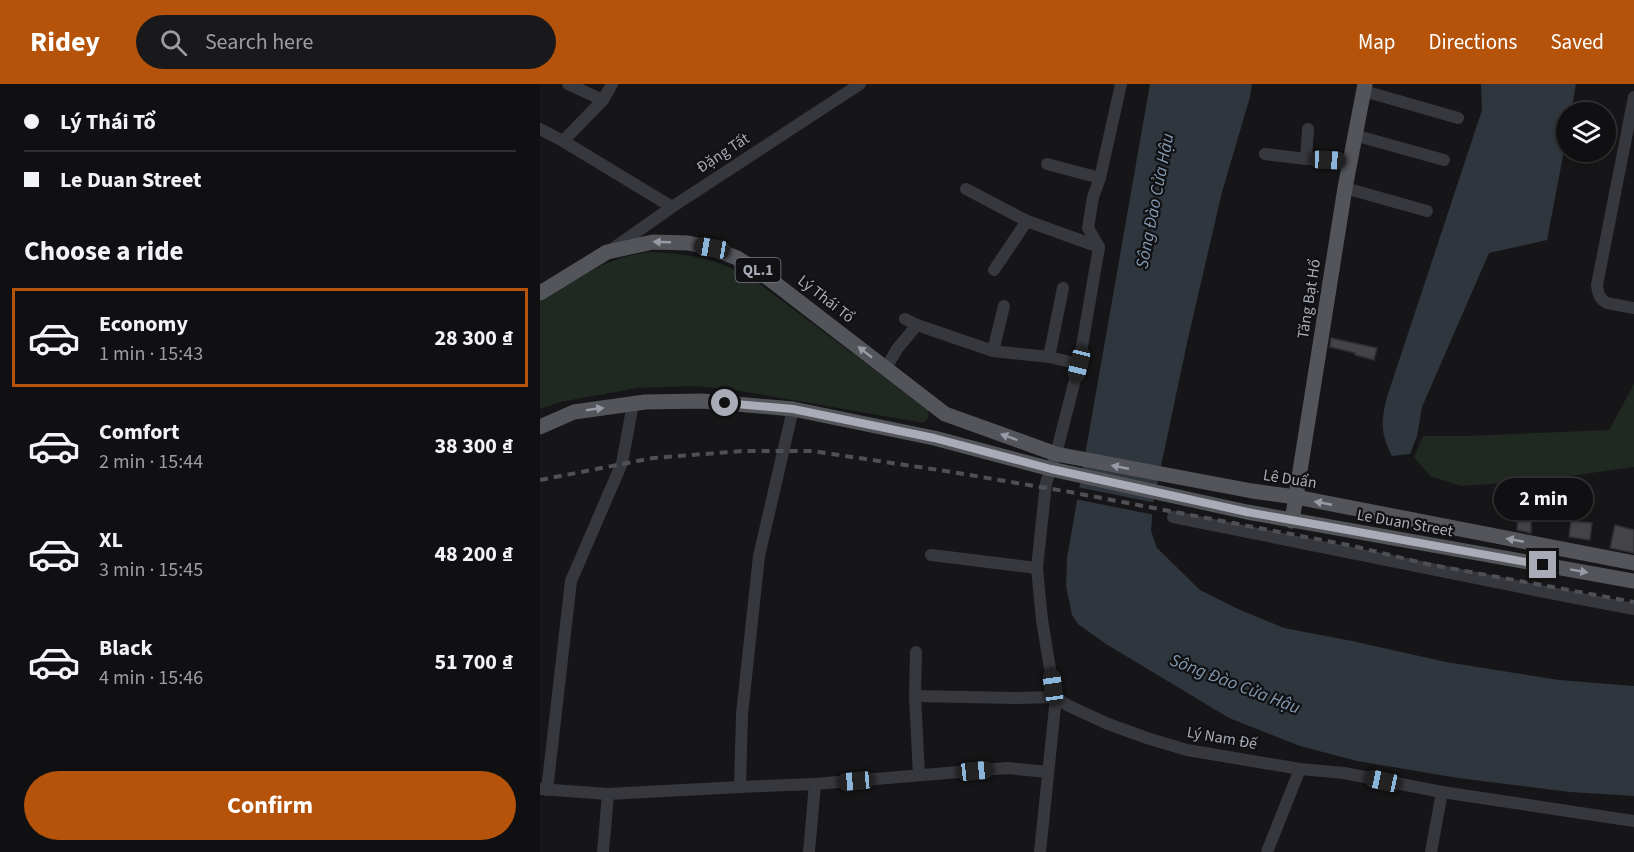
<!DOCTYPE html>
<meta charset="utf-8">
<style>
body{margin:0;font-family:"Source Sans 3",sans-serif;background:#19191b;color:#f1f3f6;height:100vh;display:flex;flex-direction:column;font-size:22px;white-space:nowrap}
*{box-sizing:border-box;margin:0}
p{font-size:20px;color:#9c9d9f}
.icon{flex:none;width:33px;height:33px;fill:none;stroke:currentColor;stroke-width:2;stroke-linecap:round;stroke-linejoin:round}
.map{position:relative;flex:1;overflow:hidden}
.sheet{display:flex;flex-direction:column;background:#101012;width:540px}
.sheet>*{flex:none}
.top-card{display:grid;align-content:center;height:132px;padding:0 24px;background:#101012}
.fabs{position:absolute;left:1016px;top:18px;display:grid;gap:12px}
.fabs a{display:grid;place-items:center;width:60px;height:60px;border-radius:50%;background:#101012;box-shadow:0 2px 4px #0004,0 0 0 2px #303032;font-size:30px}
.end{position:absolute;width:27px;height:27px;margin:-14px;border:8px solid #a9acb7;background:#111;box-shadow:0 0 0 3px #111}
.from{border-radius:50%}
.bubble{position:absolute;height:42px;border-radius:21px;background:#101012;box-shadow:0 2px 4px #0004,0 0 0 2px #303032;font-size:20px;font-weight:700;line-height:42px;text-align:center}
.car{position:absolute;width:18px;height:36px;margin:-18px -9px;border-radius:8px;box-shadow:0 0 4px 2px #0007;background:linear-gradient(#222 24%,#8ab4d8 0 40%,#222 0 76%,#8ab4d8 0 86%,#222 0)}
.top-card b{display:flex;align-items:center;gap:21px;height:57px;font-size:22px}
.top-card b+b{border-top:2px solid #303032}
.top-card i{width:15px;height:15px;background:#f1f3f6}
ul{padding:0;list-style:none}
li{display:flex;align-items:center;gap:18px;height:99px;margin:0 12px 9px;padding:0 12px;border:3px solid transparent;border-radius:0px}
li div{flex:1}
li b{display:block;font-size:22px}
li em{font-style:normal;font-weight:700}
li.current{border-color:#b45309}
li>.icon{width:54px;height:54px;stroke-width:1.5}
h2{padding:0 24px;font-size:27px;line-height:72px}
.action{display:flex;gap:12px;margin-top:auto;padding:12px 24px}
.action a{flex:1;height:69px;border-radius:36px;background:#b45309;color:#fff;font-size:24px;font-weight:700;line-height:69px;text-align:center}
header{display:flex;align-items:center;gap:36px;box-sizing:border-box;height:84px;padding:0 30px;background:#b45309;color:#fff}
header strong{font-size:28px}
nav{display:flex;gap:33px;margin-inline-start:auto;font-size:21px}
.search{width:420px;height:54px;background:#19191b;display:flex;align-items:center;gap:15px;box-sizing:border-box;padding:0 21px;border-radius:33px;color:#9c9d9f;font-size:22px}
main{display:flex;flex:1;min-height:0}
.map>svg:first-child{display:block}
.green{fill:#202822}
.water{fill:#2f363d}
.pier{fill:#161618}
.building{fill:#434348;stroke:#303034;stroke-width:1.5}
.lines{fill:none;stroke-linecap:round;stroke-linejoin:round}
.minor{stroke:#37383d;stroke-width:12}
.major{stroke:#53555b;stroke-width:15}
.rail{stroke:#4e5055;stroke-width:4;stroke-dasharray:8 6;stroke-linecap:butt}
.oneway{fill:#989ba5}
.route{stroke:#a9acb7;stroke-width:8}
.labels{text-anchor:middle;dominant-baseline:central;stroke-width:4.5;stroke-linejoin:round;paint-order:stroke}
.shield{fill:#111113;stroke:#7b7e86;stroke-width:1.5}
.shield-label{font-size:15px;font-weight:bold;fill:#a9acb7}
.street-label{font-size:16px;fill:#a9acb7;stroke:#111113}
.water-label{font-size:18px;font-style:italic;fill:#8298b0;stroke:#111113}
</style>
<header>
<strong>Ridey</strong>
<div class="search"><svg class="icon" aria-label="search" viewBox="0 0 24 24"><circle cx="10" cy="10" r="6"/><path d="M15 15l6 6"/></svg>Search here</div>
<nav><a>Map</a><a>Directions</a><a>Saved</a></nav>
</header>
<main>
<section class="sheet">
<div class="top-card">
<b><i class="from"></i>Lý Thái Tổ</b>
<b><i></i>Le Duan Street</b>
</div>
<h2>Choose a ride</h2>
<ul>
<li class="current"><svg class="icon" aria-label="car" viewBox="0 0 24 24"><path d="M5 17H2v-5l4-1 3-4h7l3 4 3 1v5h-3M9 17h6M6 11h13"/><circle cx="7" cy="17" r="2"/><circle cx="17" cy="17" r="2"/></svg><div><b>Economy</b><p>1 min · 15:43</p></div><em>28 300 ₫</em></li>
<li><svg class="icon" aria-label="car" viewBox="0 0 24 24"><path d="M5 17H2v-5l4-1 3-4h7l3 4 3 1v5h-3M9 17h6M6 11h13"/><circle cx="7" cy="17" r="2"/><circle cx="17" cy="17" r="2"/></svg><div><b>Comfort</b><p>2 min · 15:44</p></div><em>38 300 ₫</em></li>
<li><svg class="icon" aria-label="car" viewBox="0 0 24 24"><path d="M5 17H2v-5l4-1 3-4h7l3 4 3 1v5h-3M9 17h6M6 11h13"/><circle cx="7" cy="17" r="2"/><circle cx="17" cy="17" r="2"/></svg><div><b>XL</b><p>3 min · 15:45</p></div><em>48 200 ₫</em></li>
<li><svg class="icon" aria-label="car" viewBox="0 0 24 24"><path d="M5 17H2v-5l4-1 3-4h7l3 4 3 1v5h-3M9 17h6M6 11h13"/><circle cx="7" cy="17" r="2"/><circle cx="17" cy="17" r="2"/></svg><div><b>Black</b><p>4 min · 15:46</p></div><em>51 700 ₫</em></li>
</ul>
<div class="action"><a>Confirm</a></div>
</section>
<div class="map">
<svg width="1094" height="768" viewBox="0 0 1094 768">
<rect width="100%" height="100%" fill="#161618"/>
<!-- green -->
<g class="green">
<path d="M108 168C154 170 177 174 217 198L388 326 389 332 384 339 195 306 156 302 97 304 20 318 0 325V216L62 181 84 173Z"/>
<path d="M1094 300V383L993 397 921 402 890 392 874 373 883 352H928L1069 346Z"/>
</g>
<!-- water -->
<g class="water">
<path d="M610 0H712L710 13 682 108 647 259 613 420 611 447 617 464 660 506 698 525 744 544 812 557 906 578 1019 596 1094 602V712L1030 708 918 694 817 677 760 662 689 634 566 560 538 540 532 531 526 502 527 474Z"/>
<path d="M941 0H1036L1031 28H1026V56L1007 156 949 169 882 323 877 352 870 370 852 372C840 349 841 337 847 313L942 26Z"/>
</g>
<!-- pier -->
<path class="pier" d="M537 403 616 419 615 431 535 415Z"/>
<!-- building -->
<g class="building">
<path d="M791 254 837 264 834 276 815 271V269L790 263Z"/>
<path d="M978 428H991V449L977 446Z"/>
<path d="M1031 437 1052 439 1050 456 1029 453Z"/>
<path d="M1075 441 1094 446V469L1070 464Z"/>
</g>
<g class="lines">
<!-- minor -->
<g class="minor">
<path d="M28 0 63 16"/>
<path d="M581 0 560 94 553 113 548 144 559 163 539 280 516 370 506 399 497 484 502 536 513 603 516 613 527 621 568 640 610 655 647 666 760 685 804 689 902 708 1094 737"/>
<path d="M824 7 918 34"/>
<path d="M1094 13 1057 201C1058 209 1059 215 1067 219L1094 224"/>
<path d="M0 45 23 57 132 123"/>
<path d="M814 51 904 76"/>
<path d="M23 57 63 16 72 0"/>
<path d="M725 70 766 75 810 77"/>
<path d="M766 75 768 45"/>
<path d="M507 80 560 94"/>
<path d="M805 104 887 127"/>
<path d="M426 105 487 137 559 163"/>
<path d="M71 166 132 123 320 0"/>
<path d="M454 186 487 137"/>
<path d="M365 235 377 241 453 267 509 273 539 280"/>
<path d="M453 267 464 222"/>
<path d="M509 273 523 204"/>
<path d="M346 284 357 265 377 241"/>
<path d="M633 433 1005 508 1094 525"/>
<path d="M391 471 497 484"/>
<path d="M376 568 375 612 379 691"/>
<path d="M375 612 475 614 516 613 500 768"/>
<path d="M200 703 202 630 219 472 253 325"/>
<path d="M0 705 68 710 200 703 275 700 467 684 508 688"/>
<path d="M7 706 31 497 82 379 93 320"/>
<path d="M63 768 68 710"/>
<path d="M269 768 275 700"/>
<path d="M727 768 760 685"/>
<path d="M891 768 902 708"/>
</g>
<!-- major -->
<g class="major">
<path d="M0 209 67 168 113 158 148 159 172 164 197 174 223 190 405 330 516 370 712 407 756 413 1094 479"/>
<path d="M0 343 34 328 105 318 162 317 253 325 394 354 511 385 707 428 1094 497"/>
<path d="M752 437 805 104 825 0"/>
</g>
<!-- rail -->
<path class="rail" d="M0 396 113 374 203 367H272L412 388 530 408 813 462 887 480 1094 518"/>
</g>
<!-- one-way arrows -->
<defs><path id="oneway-solid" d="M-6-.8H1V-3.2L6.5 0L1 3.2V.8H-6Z" transform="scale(1.5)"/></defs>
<g class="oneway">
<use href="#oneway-solid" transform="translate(122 158) rotate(-178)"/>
<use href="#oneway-solid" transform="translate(325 268) rotate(-142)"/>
<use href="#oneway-solid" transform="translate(55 325) rotate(-8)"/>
<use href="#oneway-solid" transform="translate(469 353) rotate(-160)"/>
<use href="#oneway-solid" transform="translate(580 383) rotate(-169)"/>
<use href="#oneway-solid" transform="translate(783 419) rotate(-169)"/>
<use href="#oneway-solid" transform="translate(975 456) rotate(-169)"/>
<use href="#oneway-solid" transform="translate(1039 487) rotate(10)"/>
</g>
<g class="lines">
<!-- route -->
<path class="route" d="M185 319 253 325 394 354 511 385 707 428 1003 481"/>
</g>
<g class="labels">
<!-- shield labels -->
<rect class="shield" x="195.5" y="174" width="45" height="24" rx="4.5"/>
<g class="shield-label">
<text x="218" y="186">QL.1</text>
</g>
<!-- street labels -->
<g class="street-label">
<text transform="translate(183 69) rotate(-33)">Đặng Tất</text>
<text transform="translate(286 215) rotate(38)">Lý Thái Tổ</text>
<text transform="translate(769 215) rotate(-81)">Tăng Bạt Hổ</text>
<text transform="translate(750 395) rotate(9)">Lê Duẩn</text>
<text transform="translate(865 439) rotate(10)">Le Duan Street</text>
<text transform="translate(682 654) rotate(10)">Lý Nam Đế</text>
</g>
<!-- water labels -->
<g class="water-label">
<text transform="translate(615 117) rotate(-79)">Sông Đào Cửa Hậu</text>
<text transform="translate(695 600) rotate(21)">Sông Đào Cửa Hậu</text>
</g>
</g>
</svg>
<div class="fabs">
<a><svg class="icon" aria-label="layers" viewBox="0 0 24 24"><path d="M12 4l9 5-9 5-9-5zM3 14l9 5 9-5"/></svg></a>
</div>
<i class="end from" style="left:185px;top:319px"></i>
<i class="end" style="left:1003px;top:481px"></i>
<div class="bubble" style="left:954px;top:394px;width:99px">2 min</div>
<i class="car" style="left:788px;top:76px;rotate:93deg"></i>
<i class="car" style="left:172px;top:164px;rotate:280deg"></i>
<i class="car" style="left:539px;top:280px;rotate:194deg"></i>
<i class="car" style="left:513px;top:603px;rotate:352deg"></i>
<i class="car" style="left:435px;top:687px;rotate:84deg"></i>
<i class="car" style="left:316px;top:697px;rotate:265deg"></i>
<i class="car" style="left:843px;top:697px;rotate:282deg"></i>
</div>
</main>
